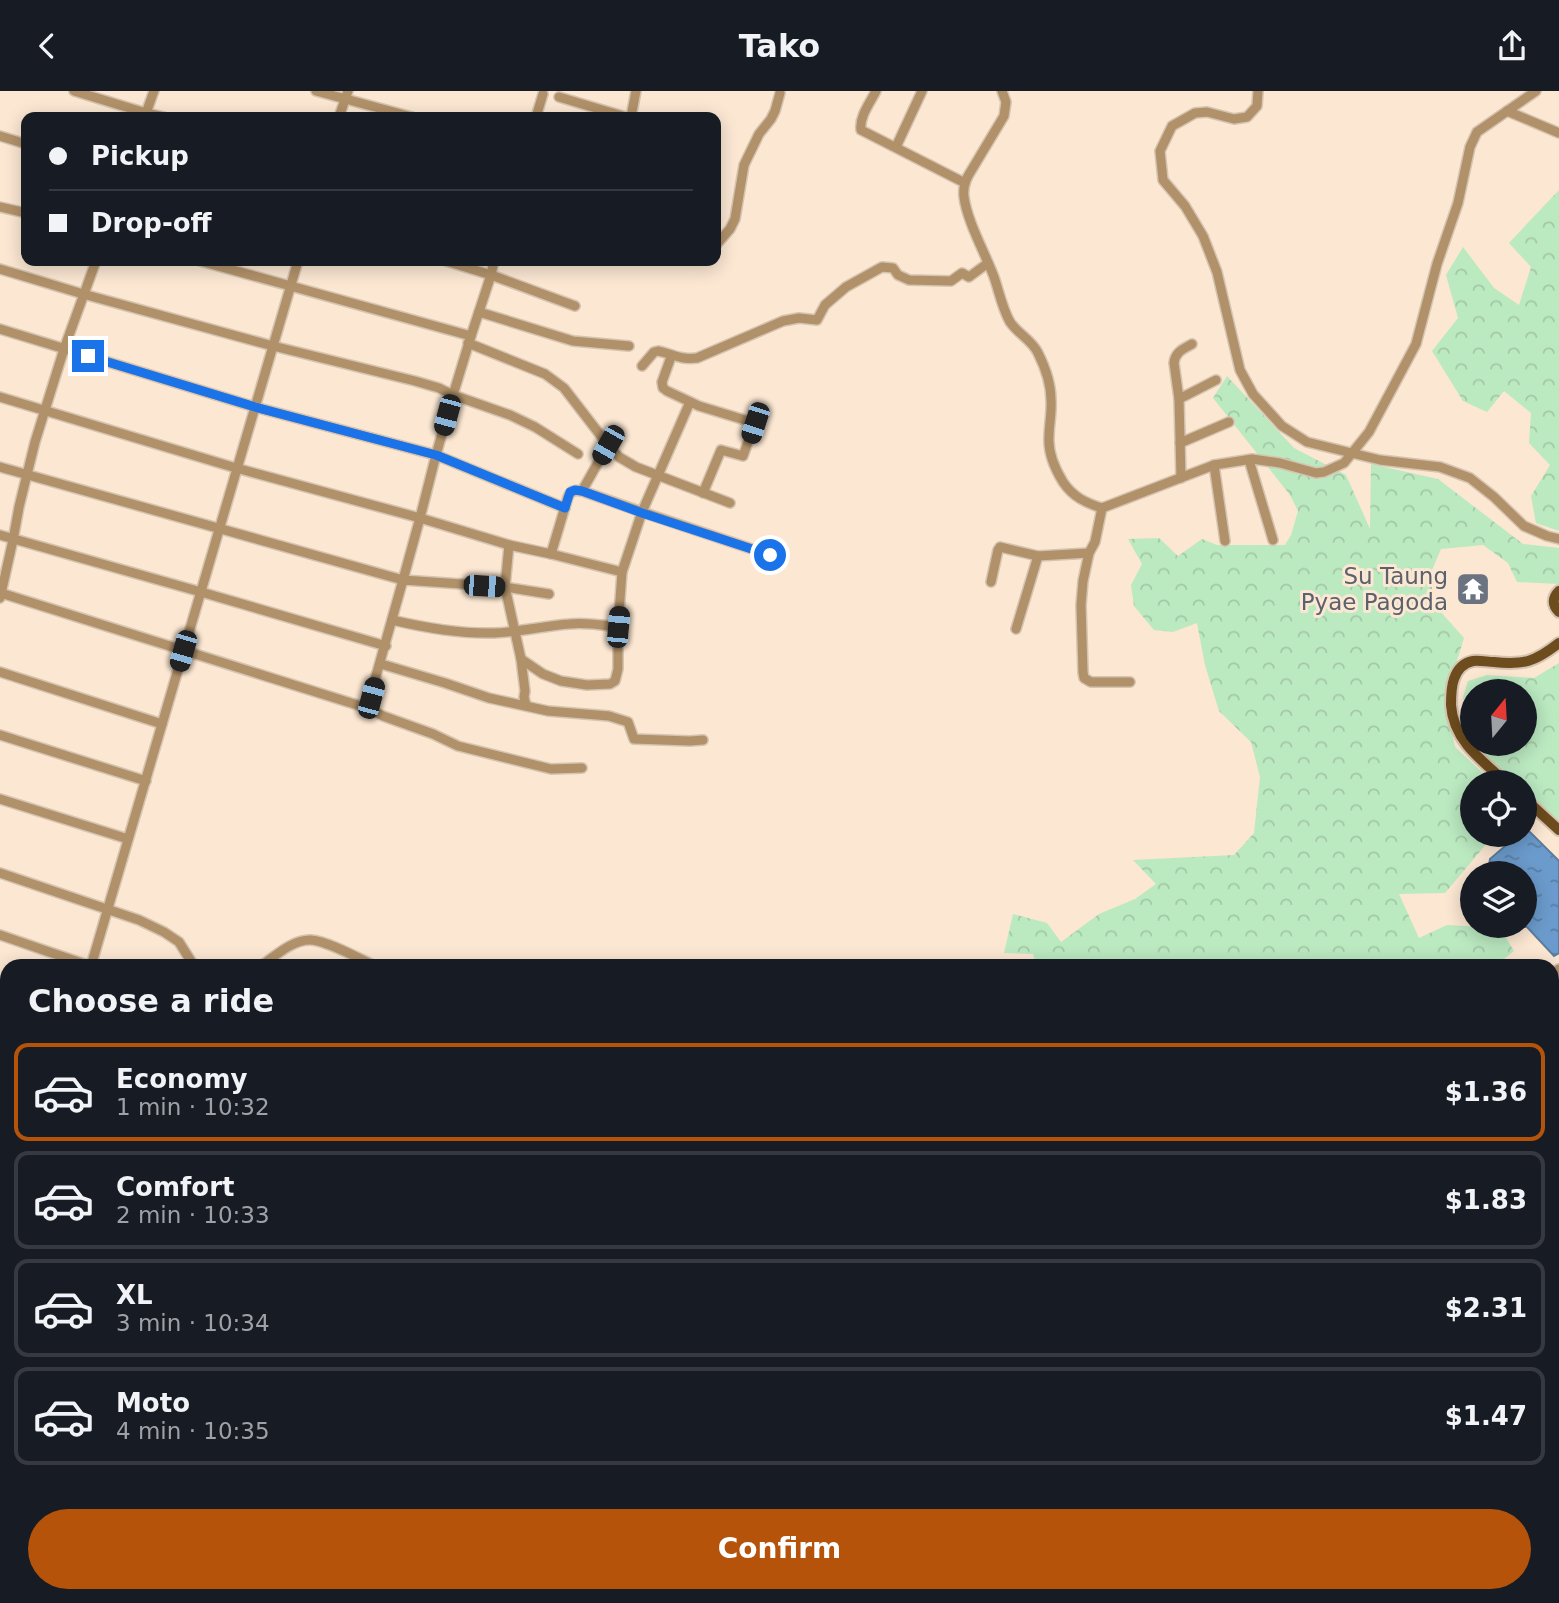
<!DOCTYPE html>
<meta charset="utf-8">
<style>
body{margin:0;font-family:"DejaVu Sans",sans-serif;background:#20242c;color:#f1f3f6;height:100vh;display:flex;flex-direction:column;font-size:26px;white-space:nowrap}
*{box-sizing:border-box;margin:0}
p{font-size:23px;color:#9ea1a6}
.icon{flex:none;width:38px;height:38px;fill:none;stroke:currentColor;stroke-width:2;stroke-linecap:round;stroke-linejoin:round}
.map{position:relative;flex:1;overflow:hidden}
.side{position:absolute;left:0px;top:868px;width:1559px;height:644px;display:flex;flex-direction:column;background:#171b24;border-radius:21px 21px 0 0;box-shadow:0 4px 18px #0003}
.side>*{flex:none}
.banner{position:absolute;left:21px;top:21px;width:700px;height:154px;border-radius:14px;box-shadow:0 4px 18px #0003;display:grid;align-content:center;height:154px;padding:0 28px;background:#171b24}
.needle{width:46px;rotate:18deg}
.tools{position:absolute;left:1460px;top:588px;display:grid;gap:14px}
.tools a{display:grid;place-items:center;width:77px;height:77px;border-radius:50%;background:#171b24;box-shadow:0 4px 18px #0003;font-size:35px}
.end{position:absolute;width:32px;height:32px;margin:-16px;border:9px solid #1a73e8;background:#fff;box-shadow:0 0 0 4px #fff}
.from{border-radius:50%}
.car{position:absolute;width:21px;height:42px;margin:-21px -10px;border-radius:9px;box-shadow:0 0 5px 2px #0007;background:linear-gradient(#222 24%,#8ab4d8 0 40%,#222 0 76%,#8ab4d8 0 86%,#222 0)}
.banner b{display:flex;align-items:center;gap:24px;height:66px;font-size:26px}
.banner b+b{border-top:2px solid #363941}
.banner i{width:18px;height:18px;background:#f1f3f6}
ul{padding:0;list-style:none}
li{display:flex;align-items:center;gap:21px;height:98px;margin:0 14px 10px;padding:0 14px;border:4px solid #363941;border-radius:14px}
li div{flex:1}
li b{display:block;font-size:26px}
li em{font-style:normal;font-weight:600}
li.selected{border-color:#b45309}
li>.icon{width:63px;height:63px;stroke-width:1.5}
h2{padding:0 28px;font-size:32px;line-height:84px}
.action{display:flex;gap:14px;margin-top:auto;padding:14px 28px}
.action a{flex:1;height:80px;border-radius:42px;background:#b45309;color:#fff;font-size:28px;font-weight:600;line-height:80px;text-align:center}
header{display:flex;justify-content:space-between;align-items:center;height:91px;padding:0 28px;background:#171b24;font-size:32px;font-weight:600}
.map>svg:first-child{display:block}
.forest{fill:url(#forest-crowns)}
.water{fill:url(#water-ripples);stroke:#5e7d9d;stroke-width:2}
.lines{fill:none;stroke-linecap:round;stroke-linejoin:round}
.minor-casing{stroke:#d5c4b1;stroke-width:12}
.major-casing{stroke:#d5c4b1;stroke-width:14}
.minor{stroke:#b19169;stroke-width:9}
.major{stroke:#6d4c1d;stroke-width:10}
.route{stroke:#1a73e8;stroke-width:9}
.labels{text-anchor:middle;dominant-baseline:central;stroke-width:6;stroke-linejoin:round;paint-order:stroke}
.worship-label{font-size:23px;fill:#5b616d;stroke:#fbe7d2;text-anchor:end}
</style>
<header><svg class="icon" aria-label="back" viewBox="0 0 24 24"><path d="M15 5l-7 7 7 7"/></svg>Tako<svg class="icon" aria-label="share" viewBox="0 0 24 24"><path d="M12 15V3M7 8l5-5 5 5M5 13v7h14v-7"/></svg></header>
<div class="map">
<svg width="1559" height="1512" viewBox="0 0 1559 1512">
<defs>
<pattern id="forest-crowns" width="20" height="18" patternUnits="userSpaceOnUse" patternTransform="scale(1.75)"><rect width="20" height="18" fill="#bbe9c0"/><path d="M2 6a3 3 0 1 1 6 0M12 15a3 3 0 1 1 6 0" fill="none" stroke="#a2c8a5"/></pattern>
<pattern id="water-ripples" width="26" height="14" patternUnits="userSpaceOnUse" patternTransform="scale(1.75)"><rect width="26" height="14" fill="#6b9bcc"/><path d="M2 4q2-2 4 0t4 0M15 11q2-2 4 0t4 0" fill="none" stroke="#597fa6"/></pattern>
</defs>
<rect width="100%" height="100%" fill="#fbe7d2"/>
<!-- forest -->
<g class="forest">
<path d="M1559 99V440L1536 432 1531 405 1550 374 1529 352 1531 322 1504 300 1487 321 1463 310 1432 260 1458 227 1446 184 1463 156 1494 197 1519 214 1531 176 1509 152Z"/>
<path d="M1227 285 1294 357 1346 384 1370 438 1371 373 1438 388 1523 453 1559 457V493L1517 491 1508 472 1483 454 1441 458 1432 479V511L1464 547 1445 609 1455 656 1493 691H1472V744H1494L1445 802 1399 803 1419 847 1447 834 1500 837 1514 860 1495 875H1036L1033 863 1004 862 1013 823 1047 832 1061 851 1099 823 1135 808 1156 793 1133 769 1234 764 1254 742 1260 686 1251 651 1219 620 1205 574 1197 532 1173 541 1154 539 1134 515 1131 494 1142 473 1128 448 1159 447 1178 465 1202 448 1217 454H1285L1291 444 1298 420 1290 404 1213 307Z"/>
<path d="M1559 572V729L1524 702V691H1510L1473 653H1524V600H1472V649L1467 632 1463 606 1468 590 1487 584 1534 587Z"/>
<path d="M1559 1022V1512H1381L1386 1505H1552V1026Z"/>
</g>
<!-- water -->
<g class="water">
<path d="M1524 739 1530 741 1559 770V862L1554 865 1527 836 1512 835H1524V782H1482L1489 774 1490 768 1518 744H1524Z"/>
<path d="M1559 910V1014L1552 1017V914Z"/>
<path d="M1042 1505H1188L1187 1512H1041Z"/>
<path d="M1214 1505H1356L1354 1512H1212Z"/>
</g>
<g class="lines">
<!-- minor casing -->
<g class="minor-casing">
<g id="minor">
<path d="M74 0 146 22 154 0"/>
<path d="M316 0 412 26"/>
<path d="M876 0C870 12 859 26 861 39L965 92"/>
<path d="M1002 0 1006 11 1004 25 968 85C965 91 963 99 964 106 967 130 985 162 994 186 999 200 1002 217 1010 231 1018 243 1032 249 1038 262 1045 276 1051 294 1051 309 1052 321 1049 334 1049 346 1048 361 1055 378 1063 391 1073 406 1086 412 1102 417L1214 374 1252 368 1280 372 1316 382 1324 381 1344 372 1369 341 1416 253 1437 173 1458 112 1470 56 1477 41 1536 0"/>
<path d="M1258 0 1257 15 1247 26 1234 28 1207 21 1195 22 1172 35 1160 60 1163 89 1185 115 1203 145 1217 181 1240 279 1253 303 1282 335 1307 351 1380 369 1440 376 1470 387 1494 406 1524 435 1547 445 1559 448"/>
<path d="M559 6 626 26"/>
<path d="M1507 20 1559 42"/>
<path d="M145 25 146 22 164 26"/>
<path d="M339 26 348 0"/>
<path d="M536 26 543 3"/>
<path d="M631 26 636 0"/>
<path d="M0 45 26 53"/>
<path d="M896 56 922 0"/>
<path d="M0 116 26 122"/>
<path d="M716 154 730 138 735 128 744 74 759 43 771 28 775 20 780 2"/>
<path d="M200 170 471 245 491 184 575 215"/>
<path d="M446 170 491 184 494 170"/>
<path d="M0 178 83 203 273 255 415 290 439 297 453 304 471 245"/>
<path d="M479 221 573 250 629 255"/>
<path d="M0 238 255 316 436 364 453 304 510 324 535 336 578 363"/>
<path d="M468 252 545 283 564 297 608 354 619 366 636 376 657 384 730 412"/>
<path d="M671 266 662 291 663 297 667 300 699 315 758 333"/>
<path d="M642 275 654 261 658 260C673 263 679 269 697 267L783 230 799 227 817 229 825 214 846 196 882 176 893 177 898 184 909 189 951 190 962 182 969 186 988 172"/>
<path d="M0 306 236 377 420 427 436 364 565 417"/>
<path d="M1179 308 1216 289"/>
<path d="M1180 352 1229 331"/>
<path d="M1249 369 1273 449"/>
<path d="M1214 374 1225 450"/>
<path d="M0 376 403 489 420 427 509 454 551 463 622 481"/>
<path d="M1181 387 1179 308 1174 272C1175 261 1183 258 1192 253"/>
<path d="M582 400 608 354"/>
<path d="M703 402 721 359 743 365 755 332"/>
<path d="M1102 417 1095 451 1089 462 1083 490 1081 514 1083 581 1084 587 1091 591H1130"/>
<path d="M0 444 201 501 386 555"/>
<path d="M509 454 505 496 521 568 525 600 524 606 526 614"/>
<path d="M551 463 568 406C571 399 575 399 582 400L642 421 770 464"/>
<path d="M991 491 998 459 1000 456 1038 465 1089 462"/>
<path d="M1 502 367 617 383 625 433 643 458 655 551 678 582 677"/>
<path d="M0 507 13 449 19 416 35 351 64 258 96 170"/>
<path d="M392 529C426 537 459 543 494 542 519 541 544 535 569 533 586 531 602 534 618 536"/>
<path d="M1016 538 1038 465"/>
<path d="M521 568 543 583 561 590 587 594 610 593 615 590 618 578V536L622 481 642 421 690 311"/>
<path d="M381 573 445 592 489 607 548 620 609 625 628 631 634 648 690 650 703 649"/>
<path d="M0 581 162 633"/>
<path d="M367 617 403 489 505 496 549 503"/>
<path d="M0 644 146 690"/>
<path d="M0 708 128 748"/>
<path d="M0 782 139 829 164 841 179 851 194 875"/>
<path d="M0 844 90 875"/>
<path d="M91 875 298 170"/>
<path d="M261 875C275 865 293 848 311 849 328 850 360 868 375 875"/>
<path d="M1552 883 1559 878"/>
<path d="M0 920 7 922"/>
<path d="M0 983 7 984"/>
<path d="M0 1249H7"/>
<path d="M0 1397 7 1383"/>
<path d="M0 1477 7 1482"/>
<path d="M36 1505 43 1512"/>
<path d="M427 1505 432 1512"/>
<path d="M115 1512 117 1505"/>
<path d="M216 1512 217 1505"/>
<path d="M264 1512 271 1505"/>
<path d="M1368 1512 1371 1505"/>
</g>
</g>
<!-- major casing -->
<g class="major-casing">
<g id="major">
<path d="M1559 500C1552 507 1552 514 1559 521"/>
<path d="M1506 691C1482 670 1453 649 1451 614 1451 605 1451 596 1454 588 1457 579 1463 572 1473 570 1479 569 1488 571 1494 571 1524 574 1535 571 1559 552"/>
<path d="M1524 707 1559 739"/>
</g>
</g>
<!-- minor -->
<use href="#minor" class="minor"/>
<!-- major -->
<use href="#major" class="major"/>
</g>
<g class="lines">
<!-- route -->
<path class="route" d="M88 265 255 316 436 364 565 417 570 401 575 399 582 400 642 422 770 464"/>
</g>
<!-- icons -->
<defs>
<g id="temple-square" transform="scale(1.75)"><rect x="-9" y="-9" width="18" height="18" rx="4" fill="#6b7280" stroke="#fbe7d2"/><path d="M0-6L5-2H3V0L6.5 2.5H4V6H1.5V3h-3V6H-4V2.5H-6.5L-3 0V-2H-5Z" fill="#fff"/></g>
</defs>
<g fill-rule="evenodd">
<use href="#temple-square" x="1473" y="498"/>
</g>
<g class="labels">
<!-- worship labels -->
<g class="worship-label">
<text x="1448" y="485">Su Taung<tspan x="1448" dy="26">Pyae Pagoda</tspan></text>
</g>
</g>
</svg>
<div class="tools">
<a><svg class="needle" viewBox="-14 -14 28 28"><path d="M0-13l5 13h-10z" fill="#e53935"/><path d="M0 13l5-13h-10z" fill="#9ea1a6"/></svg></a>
<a><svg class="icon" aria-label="locate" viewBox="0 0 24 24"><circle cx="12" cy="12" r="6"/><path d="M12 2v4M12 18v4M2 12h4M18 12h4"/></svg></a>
<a><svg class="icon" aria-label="layers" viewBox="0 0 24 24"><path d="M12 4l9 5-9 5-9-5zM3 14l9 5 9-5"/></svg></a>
</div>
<i class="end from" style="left:770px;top:464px"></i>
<i class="end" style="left:88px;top:265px"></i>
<i class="car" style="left:447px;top:324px;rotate:195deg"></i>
<i class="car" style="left:755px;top:332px;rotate:198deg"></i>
<i class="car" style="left:608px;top:354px;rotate:210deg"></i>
<i class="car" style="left:484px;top:495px;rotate:94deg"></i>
<i class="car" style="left:618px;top:536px;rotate:5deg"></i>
<i class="car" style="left:183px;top:560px;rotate:196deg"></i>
<i class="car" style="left:371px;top:607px;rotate:15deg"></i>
<div class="banner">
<b><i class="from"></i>Pickup</b>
<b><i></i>Drop-off</b>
</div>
<section class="side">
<h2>Choose a ride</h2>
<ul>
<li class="selected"><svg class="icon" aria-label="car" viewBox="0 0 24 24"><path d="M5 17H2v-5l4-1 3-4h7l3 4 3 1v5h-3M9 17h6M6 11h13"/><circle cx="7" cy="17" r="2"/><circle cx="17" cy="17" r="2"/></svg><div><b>Economy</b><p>1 min · 10:32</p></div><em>$1.36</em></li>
<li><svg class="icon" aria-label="car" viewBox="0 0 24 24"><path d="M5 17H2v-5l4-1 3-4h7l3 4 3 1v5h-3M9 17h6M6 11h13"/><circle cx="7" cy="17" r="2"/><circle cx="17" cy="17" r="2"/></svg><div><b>Comfort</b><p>2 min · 10:33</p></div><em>$1.83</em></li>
<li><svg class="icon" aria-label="car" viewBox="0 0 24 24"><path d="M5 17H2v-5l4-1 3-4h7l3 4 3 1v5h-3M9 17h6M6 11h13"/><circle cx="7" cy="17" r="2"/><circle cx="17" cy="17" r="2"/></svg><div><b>XL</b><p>3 min · 10:34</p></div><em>$2.31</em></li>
<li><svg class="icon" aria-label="car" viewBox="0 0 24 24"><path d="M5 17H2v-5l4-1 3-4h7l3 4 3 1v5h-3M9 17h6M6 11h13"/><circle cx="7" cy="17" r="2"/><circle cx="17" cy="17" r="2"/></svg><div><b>Moto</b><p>4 min · 10:35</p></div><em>$1.47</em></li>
</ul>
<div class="action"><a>Confirm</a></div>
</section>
</div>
